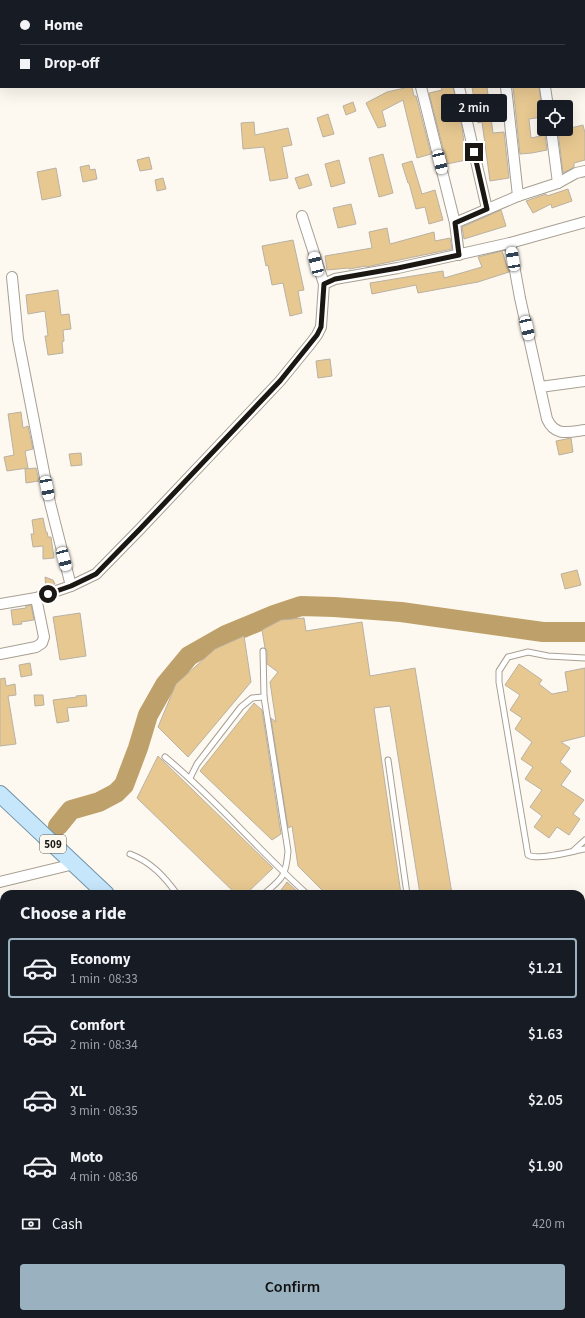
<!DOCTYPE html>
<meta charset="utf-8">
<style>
body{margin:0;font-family:"Source Sans 3",sans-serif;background:#20242c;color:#f1f3f6;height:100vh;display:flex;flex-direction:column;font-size:15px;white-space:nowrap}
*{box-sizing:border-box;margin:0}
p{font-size:13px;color:#9ea1a6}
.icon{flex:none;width:22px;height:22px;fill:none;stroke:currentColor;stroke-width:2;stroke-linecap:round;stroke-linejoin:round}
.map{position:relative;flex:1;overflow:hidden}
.panel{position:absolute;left:0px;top:890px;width:585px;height:428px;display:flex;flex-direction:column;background:#171b24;border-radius:12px 12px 0 0;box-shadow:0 4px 16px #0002}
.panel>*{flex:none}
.banner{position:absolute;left:0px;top:0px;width:585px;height:88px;box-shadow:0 4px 16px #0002;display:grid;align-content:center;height:88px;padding:0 20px;background:#171b24}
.buttons{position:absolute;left:537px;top:100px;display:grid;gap:8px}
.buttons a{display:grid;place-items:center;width:36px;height:36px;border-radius:4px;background:#171b24;box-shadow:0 4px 16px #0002;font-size:20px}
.end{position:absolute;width:18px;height:18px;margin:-9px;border:5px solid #1b1813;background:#fff;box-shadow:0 0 0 2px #fff}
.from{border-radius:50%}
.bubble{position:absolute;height:28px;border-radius:4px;background:#171b24;box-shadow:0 4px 16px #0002;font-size:13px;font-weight:600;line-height:28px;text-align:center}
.car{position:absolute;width:12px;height:24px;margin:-12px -6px;border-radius:5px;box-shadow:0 0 3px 1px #0007;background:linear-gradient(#fff 24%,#345 0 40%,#fff 0 76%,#345 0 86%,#fff 0)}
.banner b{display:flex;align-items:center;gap:14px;height:38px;font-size:15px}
.banner b+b{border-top:1px solid #363941}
.banner i{width:10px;height:10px;background:#f1f3f6}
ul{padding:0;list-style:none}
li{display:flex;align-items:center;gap:12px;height:60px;margin:0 8px 6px;padding:0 12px;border:2px solid transparent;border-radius:4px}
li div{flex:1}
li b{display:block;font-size:15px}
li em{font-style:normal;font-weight:600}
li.selected{border-color:#9ab2c0}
li>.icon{width:36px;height:36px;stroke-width:1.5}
h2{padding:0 20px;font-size:18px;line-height:48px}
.pay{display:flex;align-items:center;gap:10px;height:44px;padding:0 20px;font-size:15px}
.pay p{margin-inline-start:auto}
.action{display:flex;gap:8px;margin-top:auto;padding:8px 20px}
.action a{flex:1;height:46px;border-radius:4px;background:#9ab2c0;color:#111;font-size:16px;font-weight:600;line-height:46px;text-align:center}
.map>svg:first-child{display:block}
.water{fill:#bea06a}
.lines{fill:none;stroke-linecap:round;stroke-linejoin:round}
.river{stroke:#bea06a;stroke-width:20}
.building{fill:#e7c891;stroke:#b9b1a3}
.lane-casing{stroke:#a79f92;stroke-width:7}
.street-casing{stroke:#a79f92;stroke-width:12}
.secondary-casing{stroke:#a79f92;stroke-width:17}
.primary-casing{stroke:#7193a8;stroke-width:18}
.lane{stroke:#fff;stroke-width:5}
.street{stroke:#fff;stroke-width:10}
.secondary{stroke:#e2f2fd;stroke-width:15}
.primary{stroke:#c6e6fb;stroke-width:16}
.route{stroke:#1b1813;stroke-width:5}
.labels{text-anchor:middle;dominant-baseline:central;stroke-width:3;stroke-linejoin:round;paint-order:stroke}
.shield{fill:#fef9f0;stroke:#5f5c55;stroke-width:1}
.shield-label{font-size:11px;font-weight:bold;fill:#1b1813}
</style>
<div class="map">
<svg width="585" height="1318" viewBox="0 0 585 1318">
<rect width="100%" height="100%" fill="#fef9f0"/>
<!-- water -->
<path class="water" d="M167 1314H263L268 1318H157Z"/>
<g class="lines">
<!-- river -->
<path class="river" d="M58 826 71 810 99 802 116 793 124 785 138 748 148 715 165 685 189 656 226 635 274 615 301 606 334 607 401 612 543 632H585"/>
</g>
<!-- building -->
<g class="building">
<path d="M409 87H412L414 96H416L431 154 417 158 403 100 382 111 386 126 378 128 366 103 387 92Z"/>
<path d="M441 87H453L462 127 466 160 447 164 429 93 442 90Z"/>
<path d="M472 87H487L493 133 504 132 509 178 490 181 482 122 478 123Z"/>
<path d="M513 87H539L543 117 529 119 531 138 545 135 547 150 532 153 520 154Z"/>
<path d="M353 102 356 111 346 115 343 106Z"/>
<path d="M328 114 334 134 323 137 317 118Z"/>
<path d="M254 122 255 135 288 128 292 145 282 147 288 178 270 181 264 147 243 149 241 123Z"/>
<path d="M583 125 585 133V160L574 163V167L563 173 558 131Z"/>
<path d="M383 154 393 193 379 197 369 158Z"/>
<path d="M149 157 152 169 140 171 137 160Z"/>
<path d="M339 160 345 183 331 187 325 164Z"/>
<path d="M412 161 422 194 435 190 443 220 429 224 425 207 416 209 409 183H408L402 164Z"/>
<path d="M89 165 90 170 95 169 97 179 83 182 80 167Z"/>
<path d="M56 168 61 196 42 200 37 172Z"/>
<path d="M308 174 312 185 299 189 295 178Z"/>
<path d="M163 178 166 189 157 191 155 180Z"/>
<path d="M568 189 572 201 552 208 551 204 533 213 526 201 546 194 547 196Z"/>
<path d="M351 204 356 224 338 228 333 208Z"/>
<path d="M501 210 506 226 464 239 462 227Z"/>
<path d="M387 228 390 244 434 232 435 241 450 238 452 249 366 267V266L349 269V268L327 270 325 256 372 248 369 232Z"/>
<path d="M293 240 304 290 298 291 302 313 290 316 283 283 272 285 268 265 266 266 262 246Z"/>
<path d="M502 251 509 272 478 282 418 293 416 285 372 294 370 283 443 271 444 278 482 267 478 257Z"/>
<path d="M58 290 61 315 69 314 71 329 63 330 64 341 62 342 63 353 48 355 45 336H48L45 311 28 314 26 295Z"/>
<path d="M330 359 332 376 318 378 316 361Z"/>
<path d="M21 412 23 428 28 426 33 449 25 451 28 468 7 471 4 457 14 455 8 414Z"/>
<path d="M571 438 573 452 559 455 556 441Z"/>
<path d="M81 453 82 465 71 466 69 454Z"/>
<path d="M36 468 39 481 26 483 25 469Z"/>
<path d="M43 518 46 532H47L48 537H51L54 558 43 559V546L33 547 31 534H34L32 520Z"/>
<path d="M577 570 581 585 565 589 561 574Z"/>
<path d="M45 577 53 580 55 584 46 588Z"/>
<path d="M31 605 34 620 21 622 22 624 13 625 11 610 26 608V606Z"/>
<path d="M80 613 86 656 60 660 53 617Z"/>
<path d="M304 618 306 631 362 622 370 676 415 668 452 894H420L390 706 374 708 401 894H326L298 866 292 826 288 828 271 718 276 722 270 682 278 672 267 664V651L265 648 262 630 281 620Z"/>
<path d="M244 636 251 682 188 757 158 727 176 684 215 649Z"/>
<path d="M30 663 32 675 21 677 19 665Z"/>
<path d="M519 664 542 680 539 684 552 694 568 691 565 672 585 668V736L561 742 570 748 560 762 571 771 561 785 584 800 573 814 580 819 569 835 557 827 549 838 534 827 542 816 530 807 542 790 525 779 533 767 521 759 532 742 515 729 522 718 510 710 520 695 505 685Z"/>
<path d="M5 678 6 686 15 684 16 695 8 696 16 744 0 746V679Z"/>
<path d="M34 695H43L44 705 35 706Z"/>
<path d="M86 695 87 706 67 708 69 721 57 723 53 700 77 697 76 696Z"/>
<path d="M254 703 262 710 281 834 272 840 200 771Z"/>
<path d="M158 756 273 868 246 894H236L137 798Z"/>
<path d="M287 882 300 894H278Z"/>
</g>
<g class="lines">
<!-- lane casing -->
<g class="lane-casing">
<g id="lane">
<path d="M263 651 264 697 288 851C286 876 283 878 264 894"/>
<path d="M585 658 548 656 528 652 508 657 499 671V682L528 855C538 861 573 851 585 849"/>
<path d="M165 757C216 799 258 850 307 894"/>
<path d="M388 760 407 894"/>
<path d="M190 778 197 764 241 707 252 698 264 697"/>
<path d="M574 850 585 840"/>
<path d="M130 854C151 862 164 876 177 894"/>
</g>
</g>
<!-- street casing -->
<g class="street-casing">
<g id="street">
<path d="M497 0V1"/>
<path d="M534 0V1"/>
<path d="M574 0V1"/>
<path d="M427 1 435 0"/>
<path d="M584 74 585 81"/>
<path d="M421 87 455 223 459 255"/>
<path d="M459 87 487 209"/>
<path d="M506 87 518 196"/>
<path d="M545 87 548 107"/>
<path d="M551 129 558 183"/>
<path d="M302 216 324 284"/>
<path d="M455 223 518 196 558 183 576 173 585 171"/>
<path d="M510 243 585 222"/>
<path d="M12 277 18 339 50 503 71 586"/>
<path d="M540 387 585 381"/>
<path d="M0 604 36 598 71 586 96 574 140 529 280 381 311 343 317 335 321 327 324 284 335 279 398 268 510 243 520 298 547 419C555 437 569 432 585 430"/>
<path d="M0 654 36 647 42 643 44 637 36 598"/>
<path d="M0 882 74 864"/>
</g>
</g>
<!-- secondary casing -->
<g class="secondary-casing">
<path id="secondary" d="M548 1314 551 1318"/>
</g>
<!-- primary casing -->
<g class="primary-casing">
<g id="primary">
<path d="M0 794 106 894"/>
<path d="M581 1233H585"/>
</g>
</g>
<!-- lane -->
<use href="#lane" class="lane"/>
<!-- street -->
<use href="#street" class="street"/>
<!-- secondary -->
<use href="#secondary" class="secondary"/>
<!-- primary -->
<use href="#primary" class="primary"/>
</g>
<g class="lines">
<!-- route -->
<path class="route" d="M48 594 71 586 96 574 140 529 280 381 317 335 321 327 324 284 335 279 398 268 459 255 455 223 487 209 474 152"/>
</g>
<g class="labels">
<!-- shield labels -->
<rect class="shield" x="40" y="835" width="26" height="18" rx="3"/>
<g class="shield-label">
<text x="53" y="844">509</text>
</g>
</g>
</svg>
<div class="buttons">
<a><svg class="icon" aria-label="locate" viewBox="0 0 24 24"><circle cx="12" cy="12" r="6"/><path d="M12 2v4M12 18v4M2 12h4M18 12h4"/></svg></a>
</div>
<i class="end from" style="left:48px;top:594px"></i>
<i class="end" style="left:474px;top:152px"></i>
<div class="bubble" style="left:441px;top:94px;width:66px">2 min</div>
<i class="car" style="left:440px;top:162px;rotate:166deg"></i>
<i class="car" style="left:513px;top:259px;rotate:351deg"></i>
<i class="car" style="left:316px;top:264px;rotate:346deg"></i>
<i class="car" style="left:527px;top:328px;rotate:167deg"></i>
<i class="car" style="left:47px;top:488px;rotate:169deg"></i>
<i class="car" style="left:64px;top:559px;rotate:165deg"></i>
<div class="banner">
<b><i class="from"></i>Home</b>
<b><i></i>Drop-off</b>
</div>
<section class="panel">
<h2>Choose a ride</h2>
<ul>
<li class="selected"><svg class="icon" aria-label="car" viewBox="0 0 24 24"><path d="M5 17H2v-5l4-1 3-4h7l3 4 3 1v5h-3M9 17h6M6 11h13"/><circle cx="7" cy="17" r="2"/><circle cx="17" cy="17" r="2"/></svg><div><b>Economy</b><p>1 min · 08:33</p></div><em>$1.21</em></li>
<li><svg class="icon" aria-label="car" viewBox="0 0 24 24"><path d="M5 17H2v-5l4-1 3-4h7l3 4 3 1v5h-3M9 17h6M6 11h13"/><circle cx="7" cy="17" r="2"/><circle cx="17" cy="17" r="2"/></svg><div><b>Comfort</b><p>2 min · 08:34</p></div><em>$1.63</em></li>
<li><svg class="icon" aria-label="car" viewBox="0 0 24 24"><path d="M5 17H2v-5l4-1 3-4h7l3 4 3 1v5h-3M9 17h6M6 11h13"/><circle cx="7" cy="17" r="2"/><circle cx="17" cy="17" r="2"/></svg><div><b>XL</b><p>3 min · 08:35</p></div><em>$2.05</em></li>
<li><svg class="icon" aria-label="car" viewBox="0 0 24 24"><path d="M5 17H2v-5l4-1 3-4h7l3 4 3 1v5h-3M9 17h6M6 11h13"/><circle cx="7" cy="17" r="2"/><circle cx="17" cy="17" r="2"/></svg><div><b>Moto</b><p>4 min · 08:36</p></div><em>$1.90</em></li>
</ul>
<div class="pay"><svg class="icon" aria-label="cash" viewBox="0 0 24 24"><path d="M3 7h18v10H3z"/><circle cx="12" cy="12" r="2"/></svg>Cash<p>420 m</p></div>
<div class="action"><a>Confirm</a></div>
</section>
</div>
